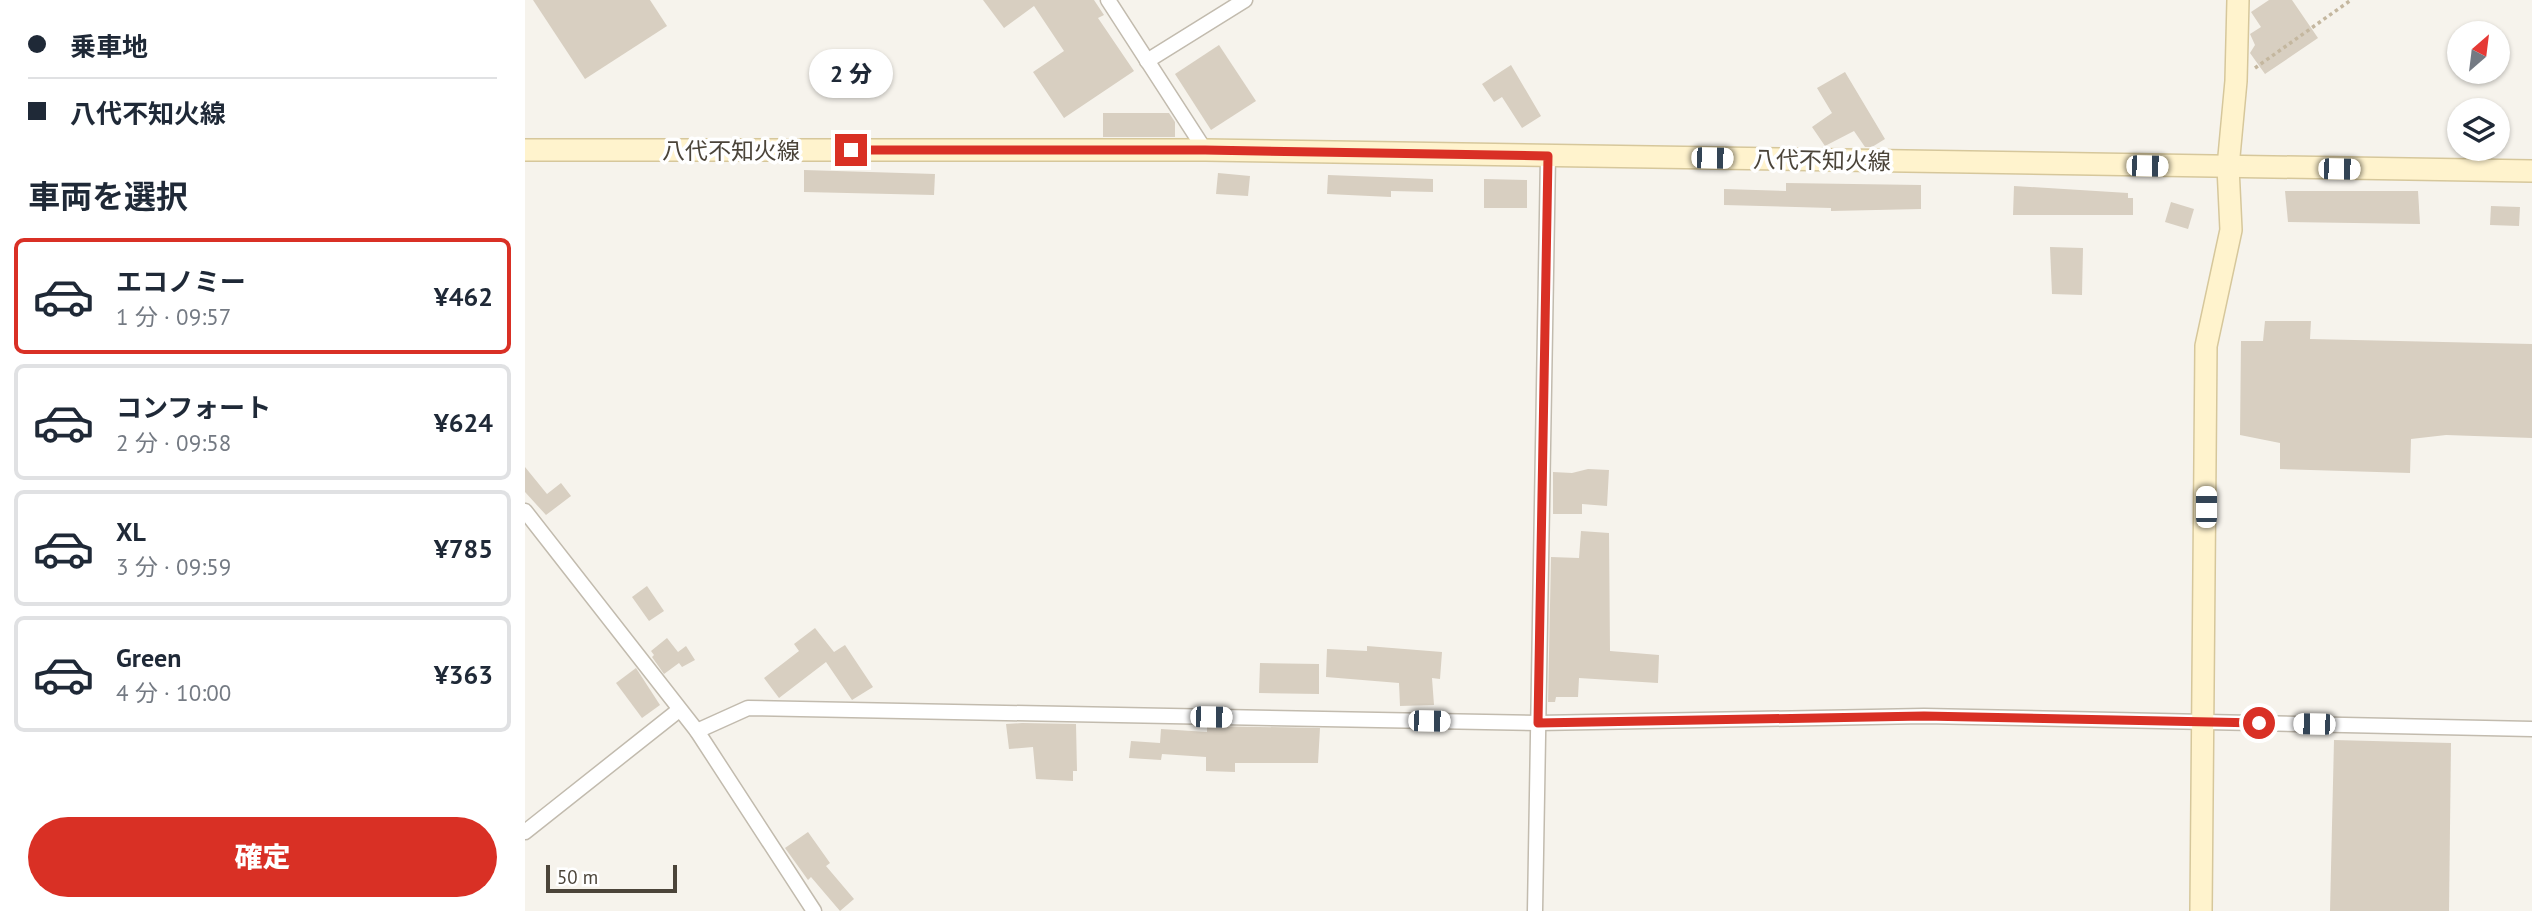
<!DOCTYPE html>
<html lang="ja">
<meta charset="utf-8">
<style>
body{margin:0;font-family:"PT Sans","Noto Sans JP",sans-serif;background:#f6f6f7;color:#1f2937;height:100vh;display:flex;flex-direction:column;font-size:26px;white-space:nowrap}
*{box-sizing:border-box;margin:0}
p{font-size:23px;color:#747a83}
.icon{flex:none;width:38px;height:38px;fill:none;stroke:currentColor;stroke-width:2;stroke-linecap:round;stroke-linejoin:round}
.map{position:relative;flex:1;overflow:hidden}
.details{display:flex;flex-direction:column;background:#fff;width:525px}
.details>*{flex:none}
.top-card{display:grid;align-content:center;height:154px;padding:0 28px;background:#fff}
.needle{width:46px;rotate:28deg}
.controls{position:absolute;left:1922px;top:21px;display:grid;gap:14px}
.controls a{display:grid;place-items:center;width:63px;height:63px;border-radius:50%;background:#fff;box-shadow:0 2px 5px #0004;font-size:35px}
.scale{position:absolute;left:21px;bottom:18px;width:131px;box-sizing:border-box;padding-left:7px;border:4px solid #4b4439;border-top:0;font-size:19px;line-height:24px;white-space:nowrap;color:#4b4439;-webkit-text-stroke:5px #fff;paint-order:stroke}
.end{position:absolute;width:32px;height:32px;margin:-16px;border:9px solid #d93025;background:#fff;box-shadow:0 0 0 4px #fff}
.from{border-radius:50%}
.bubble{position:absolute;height:49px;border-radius:24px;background:#fff;box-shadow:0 2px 5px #0004;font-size:23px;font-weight:800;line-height:49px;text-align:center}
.car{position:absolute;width:21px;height:42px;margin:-21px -10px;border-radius:9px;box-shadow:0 0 5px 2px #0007;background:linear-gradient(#fff 24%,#345 0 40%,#fff 0 76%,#345 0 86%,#fff 0)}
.top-card b{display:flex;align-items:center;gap:24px;height:66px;font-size:26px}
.top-card b+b{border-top:2px solid #e0e1e3}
.top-card i{width:18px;height:18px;background:#1f2937}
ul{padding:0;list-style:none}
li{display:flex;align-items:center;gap:21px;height:116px;margin:0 14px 10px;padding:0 14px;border:4px solid #e0e1e3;border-radius:10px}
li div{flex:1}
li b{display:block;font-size:26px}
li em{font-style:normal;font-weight:800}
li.on{border-color:#d93025}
li>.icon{width:63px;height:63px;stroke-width:1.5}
h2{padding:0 28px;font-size:32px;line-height:84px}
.action{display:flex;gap:14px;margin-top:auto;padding:14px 28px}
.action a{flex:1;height:80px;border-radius:42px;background:#d93025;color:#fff;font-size:28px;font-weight:800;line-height:80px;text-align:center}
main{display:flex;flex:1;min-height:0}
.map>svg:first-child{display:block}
.building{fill:#d8cfc1}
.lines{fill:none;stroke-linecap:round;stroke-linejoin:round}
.minor-casing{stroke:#c2bbae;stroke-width:17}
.secondary-casing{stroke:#d6c79b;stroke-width:24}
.path{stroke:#c4b79f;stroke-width:3.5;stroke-dasharray:3.5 3.5;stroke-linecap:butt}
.minor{stroke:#fff;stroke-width:14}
.secondary{stroke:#fff3cd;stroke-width:21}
.route{stroke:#d93025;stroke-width:9}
.labels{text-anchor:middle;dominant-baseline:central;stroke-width:7;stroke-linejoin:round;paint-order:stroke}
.street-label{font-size:23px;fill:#4b4439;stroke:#fff}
</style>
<main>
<section class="details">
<div class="top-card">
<b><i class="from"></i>乗車地</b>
<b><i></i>八代不知火線</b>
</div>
<h2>車両を選択</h2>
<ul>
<li class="on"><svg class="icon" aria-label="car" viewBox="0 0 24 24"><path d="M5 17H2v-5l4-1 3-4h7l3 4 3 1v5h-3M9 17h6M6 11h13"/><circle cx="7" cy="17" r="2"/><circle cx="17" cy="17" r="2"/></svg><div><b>エコノミー</b><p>1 分 · 09:57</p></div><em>¥462</em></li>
<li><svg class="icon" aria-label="car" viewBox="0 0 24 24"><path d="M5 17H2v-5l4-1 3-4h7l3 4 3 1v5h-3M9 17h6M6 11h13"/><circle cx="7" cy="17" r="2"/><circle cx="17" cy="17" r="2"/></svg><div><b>コンフォート</b><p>2 分 · 09:58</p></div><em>¥624</em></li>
<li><svg class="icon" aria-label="car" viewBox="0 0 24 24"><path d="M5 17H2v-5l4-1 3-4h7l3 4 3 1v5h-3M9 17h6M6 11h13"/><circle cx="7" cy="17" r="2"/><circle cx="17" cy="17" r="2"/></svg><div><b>XL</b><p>3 分 · 09:59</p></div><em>¥785</em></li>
<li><svg class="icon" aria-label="car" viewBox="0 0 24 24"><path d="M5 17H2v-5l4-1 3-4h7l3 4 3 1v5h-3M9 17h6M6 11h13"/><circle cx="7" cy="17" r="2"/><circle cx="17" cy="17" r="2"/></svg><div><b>Green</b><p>4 分 · 10:00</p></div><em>¥363</em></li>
</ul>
<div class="action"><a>確定</a></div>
</section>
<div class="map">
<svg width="2007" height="911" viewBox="0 0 2007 911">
<rect width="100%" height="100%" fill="#f6f3ec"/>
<!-- building -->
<g class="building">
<path d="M8 0H125L142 26 60 79Z"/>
<path d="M458 0H569L579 15 573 18 609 71 539 118 508 72 539 51 509 6 479 28Z"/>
<path d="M1744 0H1767L1793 38 1740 74 1725 53 1730 45 1725 34 1736 27 1726 12Z"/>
<path d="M694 45 731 101 686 130 650 74Z"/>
<path d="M986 65 1016 116 997 128 977 97 969 102 957 84Z"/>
<path d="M1320 72 1360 139 1347 147H1340L1329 131 1300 146 1287 127 1307 113 1292 88Z"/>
<path d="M578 113H644L650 122V137H578Z"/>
<path d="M279 170 410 174 409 195 279 192Z"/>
<path d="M693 173 725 176 723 196 691 194Z"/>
<path d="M803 175 908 179V192L866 191V197L802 194Z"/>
<path d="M959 179 1002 180V208H959Z"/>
<path d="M1261 183 1396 185V209L1306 211V208L1199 205V189L1261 191Z"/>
<path d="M1489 186 1603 193V198H1608V215H1488Z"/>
<path d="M1760 191H1893L1895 224 1763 222Z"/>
<path d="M1646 202 1669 209 1663 229 1640 222Z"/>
<path d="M1966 206 1995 207 1994 226 1965 225Z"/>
<path d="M1525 247 1558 248 1557 295 1527 294Z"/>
<path d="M1740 321H1786L1785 339 2007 344V438L1921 435 1886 439 1885 473 1755 469V443L1715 435 1716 341H1738Z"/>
<path d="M0 467 22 494 36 483 46 496 21 515 0 492Z"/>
<path d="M1063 469 1084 470 1082 506 1057 504V514H1028V472L1047 473Z"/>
<path d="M1056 531 1084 533 1085 651 1134 655 1133 683 1054 678 1053 697H1031L1030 702H1023L1026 557 1054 558Z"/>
<path d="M122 586 139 611 124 621 107 597Z"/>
<path d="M290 628 309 652 320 645 348 687 327 700 301 662 254 698 239 678 274 651 269 644Z"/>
<path d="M142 638 153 652 161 646 170 660 157 667 154 663 139 674 127 657 129 655 126 651Z"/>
<path d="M842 646 917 652 915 679 907 678 909 705 875 706 874 683 801 677 802 649 842 651Z"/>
<path d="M735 663 794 664V694L734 693Z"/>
<path d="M111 668 135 705 117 718 91 683Z"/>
<path d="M497 723 551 724 552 771H548V781L511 779 508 747 484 749 481 724Z"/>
<path d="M682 726 795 728 793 763H710V772L681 771V757L637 754 636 760 604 758 606 741 635 743 636 729 682 732Z"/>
<path d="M1809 740 1926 743 1924 911H1805Z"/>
<path d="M283 832 305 863 301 866 329 899 315 911 286 877 283 880 260 848Z"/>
</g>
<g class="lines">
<!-- minor casing -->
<g class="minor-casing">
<g id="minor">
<path d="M583 0 680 150"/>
<path d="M622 61 720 0"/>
<path d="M0 511 172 731 289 911"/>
<path d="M172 731 223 708 1013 723 1399 716 2007 729"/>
<path d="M0 832 154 710"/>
<path d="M1010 911 1023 156"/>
</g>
</g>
<!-- secondary casing -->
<g class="secondary-casing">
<g id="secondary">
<path d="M0 150H680L2007 171"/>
<path d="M1676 911 1681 346 1706 230 1703 167 1711 81 1713 0"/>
</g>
</g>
<!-- path -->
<path class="path" d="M1730 68 1826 0"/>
<!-- minor -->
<use href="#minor" class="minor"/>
<!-- secondary -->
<use href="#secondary" class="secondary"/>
</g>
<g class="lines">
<!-- route -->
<path class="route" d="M326 150H680L1023 156 1013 723 1399 716 1734 723"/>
</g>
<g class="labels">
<!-- street labels -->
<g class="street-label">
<text x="206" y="150">八代不知火線</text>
<text transform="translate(1297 160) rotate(1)">八代不知火線</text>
</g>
</g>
</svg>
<div class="controls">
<a><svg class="needle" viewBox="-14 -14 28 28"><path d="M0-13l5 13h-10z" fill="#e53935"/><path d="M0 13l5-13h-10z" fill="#747a83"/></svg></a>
<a><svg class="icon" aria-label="layers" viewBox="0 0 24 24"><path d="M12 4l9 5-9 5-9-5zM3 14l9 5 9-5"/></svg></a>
</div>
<div class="scale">50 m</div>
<i class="end from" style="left:1734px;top:723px"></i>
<i class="end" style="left:326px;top:150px"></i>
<div class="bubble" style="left:284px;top:49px;width:84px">2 分</div>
<i class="car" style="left:1187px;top:158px;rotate:91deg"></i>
<i class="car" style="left:1622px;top:166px;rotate:91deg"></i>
<i class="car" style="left:1814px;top:169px;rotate:91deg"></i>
<i class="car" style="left:1681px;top:507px;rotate:0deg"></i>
<i class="car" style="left:686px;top:717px;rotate:91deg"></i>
<i class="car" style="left:904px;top:721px;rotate:91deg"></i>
<i class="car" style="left:1789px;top:724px;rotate:271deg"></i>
</div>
</main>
